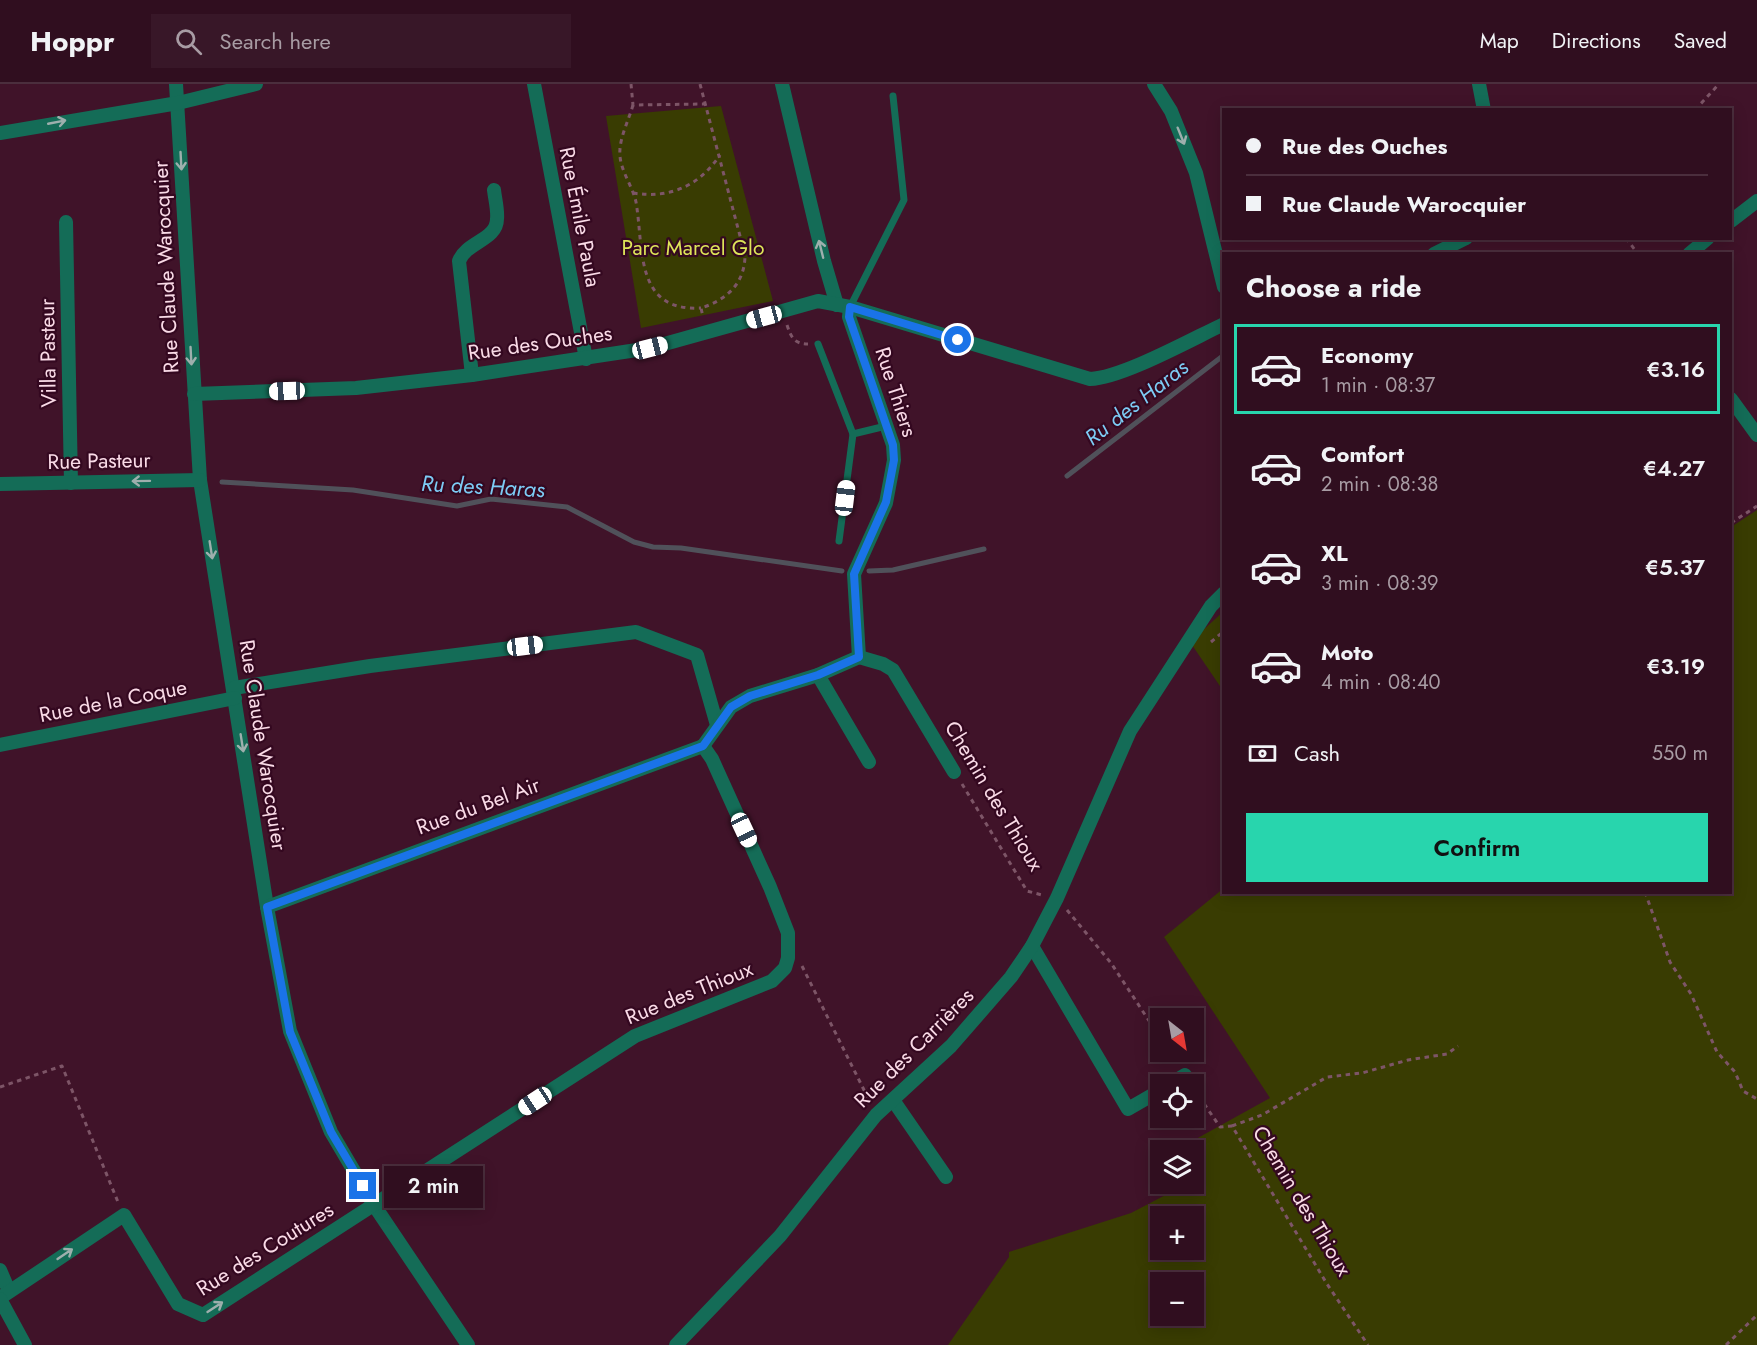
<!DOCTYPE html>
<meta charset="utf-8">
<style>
body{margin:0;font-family:Jost,sans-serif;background:#381728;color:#f1f3f6;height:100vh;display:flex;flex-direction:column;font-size:22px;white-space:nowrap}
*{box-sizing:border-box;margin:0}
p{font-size:20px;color:#a89ca4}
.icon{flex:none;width:33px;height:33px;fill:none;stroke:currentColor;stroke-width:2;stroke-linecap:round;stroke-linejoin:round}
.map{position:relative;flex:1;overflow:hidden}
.details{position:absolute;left:1222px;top:168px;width:510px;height:642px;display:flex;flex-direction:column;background:#300e1f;border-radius:0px;box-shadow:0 3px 15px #0003,0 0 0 2px #4b2e3d}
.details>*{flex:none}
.guide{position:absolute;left:1222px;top:24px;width:510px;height:132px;border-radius:0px;box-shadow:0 3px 15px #0003,0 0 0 2px #4b2e3d;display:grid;align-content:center;height:132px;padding:0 24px;background:#300e1f}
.needle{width:39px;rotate:149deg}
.tools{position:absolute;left:1150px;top:924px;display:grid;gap:12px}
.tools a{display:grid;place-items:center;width:54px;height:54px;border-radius:0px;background:#300e1f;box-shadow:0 3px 15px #0003,0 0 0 2px #4b2e3d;font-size:30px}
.end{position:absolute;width:27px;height:27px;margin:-14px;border:8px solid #1a73e8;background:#fff;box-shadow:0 0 0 3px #fff}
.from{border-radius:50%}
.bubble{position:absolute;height:42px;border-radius:0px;background:#300e1f;box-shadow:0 3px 15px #0003,0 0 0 2px #4b2e3d;font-size:20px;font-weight:600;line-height:42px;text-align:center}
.car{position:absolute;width:18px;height:36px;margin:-18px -9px;border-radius:8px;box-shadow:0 0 4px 2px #0007;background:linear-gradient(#fff 24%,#345 0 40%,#fff 0 76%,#345 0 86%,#fff 0)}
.guide b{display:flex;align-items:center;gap:21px;height:57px;font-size:22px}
.guide b+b{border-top:2px solid #4b2e3d}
.guide i{width:15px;height:15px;background:#f1f3f6}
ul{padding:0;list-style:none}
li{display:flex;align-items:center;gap:18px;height:90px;margin:0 12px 9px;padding:0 12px;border:3px solid transparent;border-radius:0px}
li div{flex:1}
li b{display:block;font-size:22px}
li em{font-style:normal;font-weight:600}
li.active{border-color:#28d5ad}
li>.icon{width:54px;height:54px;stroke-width:1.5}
h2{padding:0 24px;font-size:27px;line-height:72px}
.pay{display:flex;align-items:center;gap:15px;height:66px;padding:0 24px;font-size:22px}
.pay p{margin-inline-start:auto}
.action{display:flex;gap:12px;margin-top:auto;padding:12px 24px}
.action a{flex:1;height:69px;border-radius:0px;background:#28d5ad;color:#111;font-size:24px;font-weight:600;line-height:69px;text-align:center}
header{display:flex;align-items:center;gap:36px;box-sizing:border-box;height:84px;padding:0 30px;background:#300e1f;border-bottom:2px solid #4b2e3d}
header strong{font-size:28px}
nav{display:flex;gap:33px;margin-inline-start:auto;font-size:21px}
.search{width:420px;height:54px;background:#381728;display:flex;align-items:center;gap:15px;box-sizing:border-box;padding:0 21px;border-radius:0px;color:#a89ca4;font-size:22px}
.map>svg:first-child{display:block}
.green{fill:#393c02;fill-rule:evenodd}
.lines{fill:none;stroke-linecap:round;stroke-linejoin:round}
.stream{stroke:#50515a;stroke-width:5}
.path{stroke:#7d5567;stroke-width:3;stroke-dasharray:4.5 4.5;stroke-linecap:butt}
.lane{stroke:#146c57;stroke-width:7}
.street{stroke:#146c57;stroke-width:14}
.oneway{stroke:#9eafad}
.route{stroke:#1a73e8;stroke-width:8}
.labels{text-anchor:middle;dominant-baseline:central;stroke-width:4.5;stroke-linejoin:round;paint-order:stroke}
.street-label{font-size:21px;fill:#fadbe7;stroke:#340820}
.park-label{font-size:21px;fill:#dee559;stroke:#340820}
.water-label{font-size:22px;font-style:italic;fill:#7dccf5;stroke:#340820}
</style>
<header>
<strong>Hoppr</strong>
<div class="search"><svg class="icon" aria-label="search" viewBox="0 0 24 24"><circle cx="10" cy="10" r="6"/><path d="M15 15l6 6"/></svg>Search here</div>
<nav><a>Map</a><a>Directions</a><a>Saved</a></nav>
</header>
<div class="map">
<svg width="1757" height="1261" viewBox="0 0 1757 1261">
<rect width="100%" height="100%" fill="#401329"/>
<!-- green -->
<g class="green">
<path d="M721 22 773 217 641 244 606 32Z"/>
<path d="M1757 426V1261H948L1009 1173V1168L1131 1129 1175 1106 1173 1100H1194V1066H1176L1270 1014 1164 853 1224 804V808H1731V443ZM1161 1132H1194V1166H1161ZM1161 1198H1194V1232H1161Z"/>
<path d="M1224 527V608L1190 558Z"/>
</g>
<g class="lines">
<!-- stream -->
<g class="stream">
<path d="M1067 392 1224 271"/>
<path d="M222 398 353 406 457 422 491 415 567 423 634 458 653 463 681 464 842 487"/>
<path d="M869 487 893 486 984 465"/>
</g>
<!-- path -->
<g class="path">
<path d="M631 0 633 21 706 20"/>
<path d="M700 0 745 171C745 199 727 216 701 224L703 233"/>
<path d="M633 21C629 35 621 51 620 65 618 84 632 100 636 118 644 164 634 228 701 224"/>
<path d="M1695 26 1719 0"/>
<path d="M633 109C670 115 699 102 720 71"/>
<path d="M1626 154 1638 170"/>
<path d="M787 241C791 253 794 260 808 260"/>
<path d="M1731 439 1757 422"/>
<path d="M1211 558 1224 547"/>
<path d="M962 700 1027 807 1042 811"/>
<path d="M1645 808 1670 878 1691 910 1717 968 1735 988 1743 1007 1757 1015"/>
<path d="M1067 826 1111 879 1161 955"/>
<path d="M802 882 870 1018"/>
<path d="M1169 968 1176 979"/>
<path d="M0 1003 62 982 118 1118"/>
<path d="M1194 1005 1220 1043 1232 1042 1327 1200 1368 1261"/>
<path d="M1232 1042 1262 1031 1327 993 1362 989 1408 976 1447 970 1458 962"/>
<path d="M1726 1261 1757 1231"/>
</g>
<!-- lane -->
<g class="lane">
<path d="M850 223 904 116 893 12"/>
<path d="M818 260 853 350"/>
<path d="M839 457 853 350 886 342"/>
</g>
<!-- street -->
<g class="street">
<path d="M176 0 200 396 267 823 290 947 331 1048 374 1121 468 1261"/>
<path d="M534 0 586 275"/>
<path d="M782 0 824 177 837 221"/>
<path d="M1154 0 1171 27 1196 89 1224 203"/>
<path d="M1479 0 1484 26"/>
<path d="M0 49 178 19 256 0"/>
<path d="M1731 137 1757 117"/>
<path d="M66 138 71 399"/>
<path d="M1434 170 1466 154"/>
<path d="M1689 170 1708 154"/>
<path d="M472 291 459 177C466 158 497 156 497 135 498 126 495 115 494 106"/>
<path d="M194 310 356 304 472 291 650 264 818 217 850 223 1090 295C1122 294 1192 255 1224 240"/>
<path d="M1731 315 1757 351"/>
<path d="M0 400 200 396"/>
<path d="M859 573 883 580 893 586 954 688"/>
<path d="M818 591 869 678"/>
<path d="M234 604 370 582 636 548 697 571 717 641"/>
<path d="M0 661 235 614"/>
<path d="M703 662 731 623 750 612 818 591 859 573 854 490 886 419 894 376 893 361 849 233 850 223"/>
<path d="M267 823 703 662"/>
<path d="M1032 862 1128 1025 1161 1006"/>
<path d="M1170 1000 1185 991"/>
<path d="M893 1016 946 1093"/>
<path d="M0 1186 9 1207"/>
<path d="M0 1214 124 1131 178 1220 203 1231 635 952 772 897 785 884 788 874V849L770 803 712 675 703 662"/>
<path d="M0 1215 25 1261"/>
<path d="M676 1261 780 1152 876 1031 951 962 1011 893 1032 862 1057 814 1130 647 1211 522 1224 509"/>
</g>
</g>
<!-- one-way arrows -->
<defs><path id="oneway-shaft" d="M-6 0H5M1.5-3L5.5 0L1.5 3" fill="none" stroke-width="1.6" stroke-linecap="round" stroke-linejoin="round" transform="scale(1.5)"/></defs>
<g class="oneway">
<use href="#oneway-shaft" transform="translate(57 38) rotate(-11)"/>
<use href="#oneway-shaft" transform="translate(1181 52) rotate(68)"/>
<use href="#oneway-shaft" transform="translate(181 77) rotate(87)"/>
<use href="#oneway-shaft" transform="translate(821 165) rotate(-104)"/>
<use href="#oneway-shaft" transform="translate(191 272) rotate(87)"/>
<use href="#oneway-shaft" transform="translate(141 397) rotate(179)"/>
<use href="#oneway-shaft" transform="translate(211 466) rotate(81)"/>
<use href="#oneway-shaft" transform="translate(242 659) rotate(81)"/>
<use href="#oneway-shaft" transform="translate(65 1170) rotate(-34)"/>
<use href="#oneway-shaft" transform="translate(215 1223) rotate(-33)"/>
</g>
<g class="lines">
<!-- route -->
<path class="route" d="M363 1102 331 1048 290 948 267 823 703 662 731 623 750 612 818 591 859 573 854 490 886 418 894 376 893 361 849 233 850 223 958 256"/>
</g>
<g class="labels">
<!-- street labels -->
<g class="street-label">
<text transform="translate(580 133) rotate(79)">Rue Émile Paula</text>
<text transform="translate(166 183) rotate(-93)">Rue Claude Warocquier</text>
<text transform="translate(540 259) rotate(-8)">Rue des Ouches</text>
<text transform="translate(48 269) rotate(-91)">Villa Pasteur</text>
<text transform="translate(896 308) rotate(72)">Rue Thiers</text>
<text transform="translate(99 377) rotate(-1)">Rue Pasteur</text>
<text transform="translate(113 617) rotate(-11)">Rue de la Coque</text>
<text transform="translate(263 661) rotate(81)">Rue Claude Warocquier</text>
<text transform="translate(994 712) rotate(59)">Chemin des Thioux</text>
<text transform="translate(478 722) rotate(-20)">Rue du Bel Air</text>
<text transform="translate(689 909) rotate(-22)">Rue des Thioux</text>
<text transform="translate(914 964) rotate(-45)">Rue des Carrières</text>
<text transform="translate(1302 1117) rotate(59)">Chemin des Thioux</text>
<text transform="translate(265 1165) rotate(-32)">Rue des Coutures</text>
</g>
<!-- park labels -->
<g class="park-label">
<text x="693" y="164">Parc Marcel Glo</text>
</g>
<!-- water labels -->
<g class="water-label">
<text transform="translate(1136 318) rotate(-38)">Ru des Haras</text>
<text transform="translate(483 402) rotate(3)">Ru des Haras</text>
</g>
</g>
</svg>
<div class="tools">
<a><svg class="needle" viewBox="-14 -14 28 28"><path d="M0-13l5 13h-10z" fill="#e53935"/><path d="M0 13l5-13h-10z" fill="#a89ca4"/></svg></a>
<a><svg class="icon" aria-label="locate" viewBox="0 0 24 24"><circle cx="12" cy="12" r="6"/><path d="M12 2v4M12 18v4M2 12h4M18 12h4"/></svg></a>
<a><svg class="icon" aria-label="layers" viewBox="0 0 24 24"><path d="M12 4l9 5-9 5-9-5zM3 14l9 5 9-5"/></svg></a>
<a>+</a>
<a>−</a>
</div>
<i class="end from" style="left:958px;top:256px"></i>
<i class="end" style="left:363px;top:1102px"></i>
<div class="bubble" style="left:384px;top:1082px;width:99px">2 min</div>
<i class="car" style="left:764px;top:233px;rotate:255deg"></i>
<i class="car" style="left:650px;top:264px;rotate:76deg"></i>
<i class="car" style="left:287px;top:307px;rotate:268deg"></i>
<i class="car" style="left:845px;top:414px;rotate:7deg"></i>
<i class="car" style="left:525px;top:562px;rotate:83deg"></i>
<i class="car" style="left:744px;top:746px;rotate:155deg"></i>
<i class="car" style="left:535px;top:1017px;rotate:237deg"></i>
<div class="guide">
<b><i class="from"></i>Rue des Ouches</b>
<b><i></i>Rue Claude Warocquier</b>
</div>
<section class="details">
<h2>Choose a ride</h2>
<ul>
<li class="active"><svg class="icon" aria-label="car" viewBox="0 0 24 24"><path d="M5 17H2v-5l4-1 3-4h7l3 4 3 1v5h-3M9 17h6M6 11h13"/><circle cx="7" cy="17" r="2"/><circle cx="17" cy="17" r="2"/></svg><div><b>Economy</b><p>1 min · 08:37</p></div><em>€3.16</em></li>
<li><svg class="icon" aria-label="car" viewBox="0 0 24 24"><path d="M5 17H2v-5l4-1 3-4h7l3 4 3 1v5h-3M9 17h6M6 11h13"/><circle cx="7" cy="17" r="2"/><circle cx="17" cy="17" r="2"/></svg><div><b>Comfort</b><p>2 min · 08:38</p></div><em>€4.27</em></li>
<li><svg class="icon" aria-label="car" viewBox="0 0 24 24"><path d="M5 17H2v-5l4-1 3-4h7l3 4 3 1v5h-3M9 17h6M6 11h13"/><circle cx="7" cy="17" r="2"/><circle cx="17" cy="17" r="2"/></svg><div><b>XL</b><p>3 min · 08:39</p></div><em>€5.37</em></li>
<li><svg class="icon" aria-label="car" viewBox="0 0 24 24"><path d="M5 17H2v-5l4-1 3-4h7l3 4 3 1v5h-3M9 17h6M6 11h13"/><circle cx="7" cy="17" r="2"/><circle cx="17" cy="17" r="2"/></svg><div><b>Moto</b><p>4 min · 08:40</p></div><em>€3.19</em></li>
</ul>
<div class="pay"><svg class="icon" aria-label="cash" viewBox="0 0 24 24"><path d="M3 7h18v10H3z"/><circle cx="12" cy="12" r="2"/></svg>Cash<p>550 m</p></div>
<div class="action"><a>Confirm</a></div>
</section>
</div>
